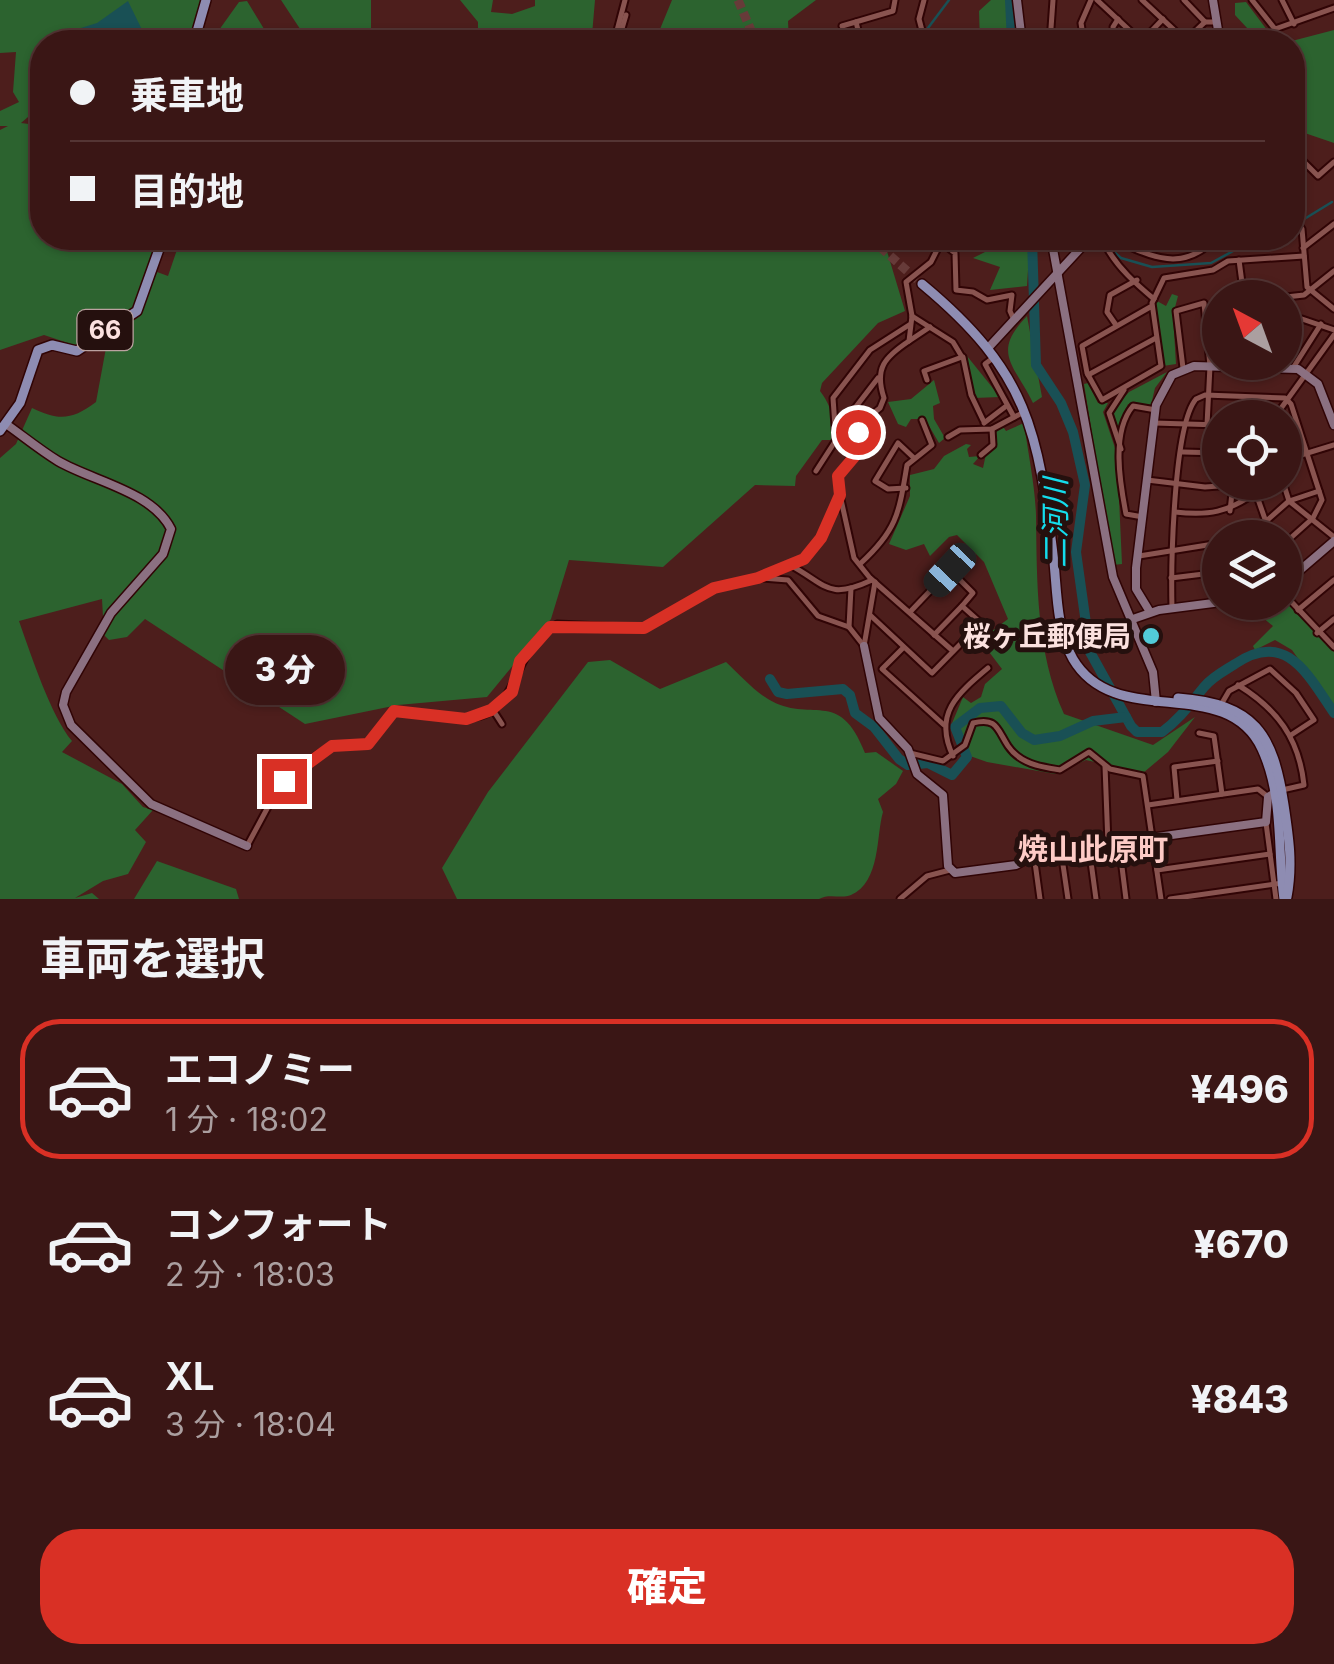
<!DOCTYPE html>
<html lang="ja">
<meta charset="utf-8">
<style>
body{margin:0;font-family:Inter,"Noto Sans JP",sans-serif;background:#452322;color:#f1f3f6;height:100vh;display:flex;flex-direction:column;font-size:38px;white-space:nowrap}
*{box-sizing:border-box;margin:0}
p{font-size:32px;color:#ab9fa0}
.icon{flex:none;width:55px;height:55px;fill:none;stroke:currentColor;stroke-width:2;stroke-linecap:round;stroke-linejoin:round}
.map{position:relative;height:899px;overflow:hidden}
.sheet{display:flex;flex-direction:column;background:#3a1615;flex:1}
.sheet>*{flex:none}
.guide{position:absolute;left:30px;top:30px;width:1275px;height:220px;border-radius:40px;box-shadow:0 2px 8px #0004,0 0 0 2px #543534;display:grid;align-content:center;height:220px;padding:0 40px;background:#3a1615}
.needle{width:65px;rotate:319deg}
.fabs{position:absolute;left:1202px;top:280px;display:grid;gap:20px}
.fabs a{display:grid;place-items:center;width:100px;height:100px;border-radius:50%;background:#3a1615;box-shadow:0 2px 8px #0004,0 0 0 2px #543534;font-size:50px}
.end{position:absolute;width:45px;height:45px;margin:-22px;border:12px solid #d93025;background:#fff;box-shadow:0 0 0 5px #fff}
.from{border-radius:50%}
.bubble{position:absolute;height:70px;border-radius:35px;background:#3a1615;box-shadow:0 2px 8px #0004,0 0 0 2px #543534;font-size:32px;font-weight:800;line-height:70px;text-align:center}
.car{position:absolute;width:30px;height:60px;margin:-30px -15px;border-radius:12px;box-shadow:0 0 8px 2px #0007;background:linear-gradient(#222 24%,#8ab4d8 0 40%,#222 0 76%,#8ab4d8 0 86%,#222 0)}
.guide b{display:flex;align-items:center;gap:35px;height:95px;font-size:38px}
.guide b+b{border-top:2px solid #543534}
.guide i{width:25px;height:25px;background:#f1f3f6}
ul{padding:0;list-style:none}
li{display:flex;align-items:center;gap:30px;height:140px;margin:0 20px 15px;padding:0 20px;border:5px solid transparent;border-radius:40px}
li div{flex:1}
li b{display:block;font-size:38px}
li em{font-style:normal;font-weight:800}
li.active{border-color:#d93025}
li>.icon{width:90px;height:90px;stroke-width:1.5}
h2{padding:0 40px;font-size:45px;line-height:120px}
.primary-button{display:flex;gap:20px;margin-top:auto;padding:20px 40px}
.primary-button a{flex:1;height:115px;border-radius:40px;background:#d93025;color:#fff;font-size:40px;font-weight:800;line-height:115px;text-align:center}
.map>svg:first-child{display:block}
.green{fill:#2c632f}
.water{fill:#195055}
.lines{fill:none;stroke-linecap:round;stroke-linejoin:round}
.stream{stroke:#195055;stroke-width:2.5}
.river{stroke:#195055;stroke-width:10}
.primary-tunnel{stroke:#673b39;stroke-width:9;stroke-dasharray:9 4.5;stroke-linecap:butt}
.street-casing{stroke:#300405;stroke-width:9}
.secondary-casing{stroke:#300405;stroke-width:11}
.primary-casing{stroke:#300405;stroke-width:12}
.street{stroke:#895450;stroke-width:5}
.secondary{stroke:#8b7081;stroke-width:8}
.primary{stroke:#8e8cb2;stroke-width:9}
.route{stroke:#d93025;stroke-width:12}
.poi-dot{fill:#52cbd8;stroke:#25100e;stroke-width:4}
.labels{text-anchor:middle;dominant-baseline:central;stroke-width:10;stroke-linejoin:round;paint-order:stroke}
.shield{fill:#25100e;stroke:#bba2a0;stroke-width:2.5}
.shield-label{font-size:25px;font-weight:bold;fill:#fbe1df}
.poi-label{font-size:28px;font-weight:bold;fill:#fbe1df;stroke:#25100e;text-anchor:end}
.water-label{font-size:30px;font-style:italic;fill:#14dcec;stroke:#25100e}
.neighbourhood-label{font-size:30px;font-weight:bold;fill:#fdcbc6;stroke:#25100e}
</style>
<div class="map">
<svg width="1334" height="899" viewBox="0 0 1334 899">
<rect width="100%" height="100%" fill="#4d1e1c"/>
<!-- green -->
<g class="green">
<path d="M0 0H204L197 29 214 37 239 2 247 1 272 42H42V105L21 123 29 124 42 146V238H160L132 309 77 346 44 335 0 350V130L8 126H0V111L19 102 13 92 16 52 0 53Z"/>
<path d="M281 0H371V42H330L329 36 317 35 308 41Z"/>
<path d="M493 0 491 12 512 14 535 6V0H595L592 35 596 42H478V22L460 0Z"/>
<path d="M672 0H816L788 21 789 42H645L658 34Z"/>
<path d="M991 0H1007L1010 42H980L979 11Z"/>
<path d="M1246 2 1270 34 1287 42H1260L1235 15V3Z"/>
<path d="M1334 30V143L1293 129 1292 42H1288Z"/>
<path d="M181 238H883L905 311 878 323 822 383 820 391C831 405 836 422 831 440H822L796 476 795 486 755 485 663 567 569 560 551 619 487 697 398 705 305 724 145 619 127 637 109 640 104 635 102 599 19 621C31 655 51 716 72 741L62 752 122 784 143 807 153 810 135 830 146 842 128 874 103 881 75 898 92 893 99 899H0V458L16 444 32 408C59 421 72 420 96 402L106 348 100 341 140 311 157 272 168 276Z"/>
<path d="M1001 238H1030L1027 286 990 290 1000 267 973 258 1001 244Z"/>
<path d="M1172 294 1178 296 1173 315 1176 364 1163 366 1155 304 1157 301 1166 306Z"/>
<path d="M1027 316 1042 397 1033 403C1014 364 991 353 1027 316Z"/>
<path d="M967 356 1000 397 974 398Z"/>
<path d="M1167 372 1155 388 1151 405 1128 404 1117 432 1113 409 1129 392Z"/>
<path d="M934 380 940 403 933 406 934 419 945 438 939 443 925 419H911L906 427 898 424 888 402 911 399Z"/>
<path d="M1088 383 1098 403H1108L1103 412 1117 454 1122 564 1113 565 1084 384Z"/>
<path d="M1024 423C1028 453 1035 485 1036 515 1037 584 1036 651 1064 714L1153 745 1195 717 1168 752 1143 773 1086 760 1055 774 987 762 970 756 950 728 963 697 971 703 981 697 985 684 1002 669 980 640 1008 619 984 562 957 535 949 537 930 556 924 544 906 550 889 544 910 496V475L934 469 944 456 966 444 971 445 967 449 969 457 980 456 973 464 983 468 986 454 995 446 994 429 1002 425 1006 431Z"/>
<path d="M1285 600 1334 652V709L1292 650 1275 640 1255 650 1253 646 1273 626 1257 613 1240 611 1241 605Z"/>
<path d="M610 660 660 689 726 662C739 674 753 690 768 699 811 725 839 686 865 753L876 752 903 771 896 784 878 799 883 812C876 835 881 882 851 895 841 899 829 893 819 899H457L442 868 488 792 588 662Z"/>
<path d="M157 861 236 889 239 899H134Z"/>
</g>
<!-- water -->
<path class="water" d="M128 1 146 38 143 41 74 42 71 31 97 23Z"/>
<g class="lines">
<!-- stream -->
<g class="stream">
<path d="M925 32 949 0"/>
<path d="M1301 221 1332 202"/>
<path d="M1067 238 1078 245"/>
<path d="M1096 243H1104L1121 258 1152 267 1211 263 1257 238"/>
</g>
<!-- river -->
<g class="river">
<path d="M1010 0 1012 42"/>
<path d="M1032 238 1036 365 1061 403 1073 432 1085 485 1076 552 1090 652 1131 726 1137 732H1162C1180 719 1190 704 1204 687 1212 677 1224 671 1235 664 1286 629 1308 675 1334 713"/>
<path d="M770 679 778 692 787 694 843 689 850 695 855 713 874 727 899 759 908 765 928 763 952 775 967 757 955 727 980 708 1001 706 1022 733 1034 740 1060 736 1093 721 1126 717"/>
</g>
<!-- primary-tunnel -->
<g class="primary-tunnel">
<path d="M738 0 756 42"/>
<path d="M870 238 922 284"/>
</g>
<!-- street casing -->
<g class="street-casing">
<g id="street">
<path d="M924 0 919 19 925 42"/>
<path d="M1097 0 1141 41"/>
<path d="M1142 0 1187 42"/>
<path d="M1184 0 1205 22"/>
<path d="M1252 0 1275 29 1334 8"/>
<path d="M1282 0 1294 24"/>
<path d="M856 22 861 42"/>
<path d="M842 26 893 11 895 0"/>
<path d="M1186 40 1205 22H1216"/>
<path d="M614 42 625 0"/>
<path d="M618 42 626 15"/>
<path d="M906 42 920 34"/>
<path d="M1050 42 1053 0"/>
<path d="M1084 42 1081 23 1091 0"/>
<path d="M1115 42 1113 27 1118 19"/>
<path d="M1141 42 1163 19"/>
<path d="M1292 165 1301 159 1318 176 1334 162"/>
<path d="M1292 215 1302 229 1307 287 1334 309"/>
<path d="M943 238 931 262 906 282 912 316 909 341C885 357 874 368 884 398L880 408 859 425 858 447 838 476V486L854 558 870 578 953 651"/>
<path d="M1111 238C1147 255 1183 275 1215 238"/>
<path d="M941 242 955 253 956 290 973 292 987 300 1012 295 1010 311 1014 320"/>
<path d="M1085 243 1107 248C1118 268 1136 284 1154 299"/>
<path d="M1303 248 1334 224"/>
<path d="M1239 260 1244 298"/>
<path d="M1277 298 1304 295 1334 271"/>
<path d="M1152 306 1082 346 1087 373 1102 400 1161 366 1152 303 1164 278 1213 270 1228 261 1304 256"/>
<path d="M912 316 953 342 962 357 924 371 927 380"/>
<path d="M1285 320 1302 319 1334 330"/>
<path d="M1116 325 1107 312 1110 295 1137 280"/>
<path d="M1285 333 1296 319"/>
<path d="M909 341 930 327"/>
<path d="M963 357 971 395 983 420"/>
<path d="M993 358 985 364 1014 417"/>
<path d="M1183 368 1176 311 1204 303 1210 366 1207 425"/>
<path d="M1293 368 1321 324"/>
<path d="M1088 375 1156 338"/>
<path d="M1274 418 1334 335"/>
<path d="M984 423 1005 407"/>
<path d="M1154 423 1220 425"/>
<path d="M838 430 878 378"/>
<path d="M948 437 960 430 992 429 1024 412"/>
<path d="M1121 449 1109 413 1124 390"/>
<path d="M1183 452 1220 453"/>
<path d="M981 455 993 445 992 429"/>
<path d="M1285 460 1334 445"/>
<path d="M816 471 836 440 833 398 870 350 909 325"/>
<path d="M1147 480 1205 487 1233 485"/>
<path d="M1252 482 1266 522"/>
<path d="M906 488 888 489 875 481 898 443 914 458"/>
<path d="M1319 491 1289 501 1334 537"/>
<path d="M1230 511 1233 484"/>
<path d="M1175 512C1209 516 1228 512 1255 493"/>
<path d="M1143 517 1126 514C1120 483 1111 432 1133 406L1156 410"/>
<path d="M1247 538 1289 501 1283 482"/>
<path d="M1139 556 1220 543"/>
<path d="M861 563C898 529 899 512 907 465L932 445 922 420"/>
<path d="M790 565C826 584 827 601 872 580"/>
<path d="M761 578 788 580 818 616 849 627 864 646"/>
<path d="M1171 578 1220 572"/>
<path d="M1285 595 1334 647"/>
<path d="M1172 608C1171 569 1173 426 1196 399L1205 395 1285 398 1291 404 1322 500 1313 518 1285 543"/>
<path d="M1298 610 1334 580"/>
<path d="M870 615 932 673 981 623 962 606 973 593 950 570 910 612"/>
<path d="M849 627 851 588"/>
<path d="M1317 633 1334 619"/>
<path d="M934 635 962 606"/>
<path d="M864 646 875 582"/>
<path d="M903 648 882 669 944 725"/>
<path d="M1238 685C1277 709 1299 738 1304 785L1282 790"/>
<path d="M1222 703 1229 691 1270 669 1296 693 1314 720 1291 735"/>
<path d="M493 710 502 724"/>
<path d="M1199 733 1214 736 1222 794"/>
<path d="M910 753 943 761 965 745 973 723C997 717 997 729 1008 746 1020 764 1041 767 1060 770L1089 752 1110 769 1143 776 1161 899"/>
<path d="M953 756C933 714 957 694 988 668"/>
<path d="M1105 766 1108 844"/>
<path d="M1177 800 1174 767 1218 761"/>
<path d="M1148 805 1258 789 1267 796"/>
<path d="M1266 823 1276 899"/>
<path d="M1119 843 1126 899"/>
<path d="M247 846 276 792 295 769 331 746 368 744 394 711C417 712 441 717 464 718 522 720 510 646 557 624L645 628 714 588 758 578 804 559 821 538 841 495"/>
<path d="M1089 847 1096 899"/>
<path d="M1061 851 1068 899"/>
<path d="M1034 855 1040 899"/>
<path d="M1157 870 1270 854"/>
<path d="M900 899 927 876 950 870"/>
<path d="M1170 899 1283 883"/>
</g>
</g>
<!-- secondary casing -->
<g class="secondary-casing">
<g id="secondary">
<path d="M1017 0 1022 42"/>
<path d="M1213 0 1220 42"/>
<path d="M1051 238 1113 577 1153 672 1156 702"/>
<path d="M989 347 1090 238"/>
<path d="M6 424C23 436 40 450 58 461 92 481 152 491 171 529L163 554 111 613 66 692 63 705 71 725 151 804 247 846"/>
<path d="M1285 583 1334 541"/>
<path d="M1150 612 1136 589V568L1156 405 1172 375 1194 366 1298 369 1318 384 1334 425"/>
<path d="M1130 620 1159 610 1221 602"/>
<path d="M864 646 879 718 908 749 917 774 943 795 948 866 955 873 1016 865 1034 855 1070 849 1266 822 1268 797 1280 790"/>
</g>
</g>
<!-- primary casing -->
<g class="primary-casing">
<g id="primary">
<path d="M194 42 206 0"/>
<path d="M922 284C1029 373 1038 430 1054 562 1057 594 1057 631 1073 659 1116 732 1226 672 1262 749 1284 797 1277 849 1284 899"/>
<path d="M0 431 20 403 38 350 52 345 77 351 137 311 163 238"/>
<path d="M1178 698C1255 704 1273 733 1284 805 1289 838 1293 865 1287 897"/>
</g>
</g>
<!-- street -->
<use href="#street" class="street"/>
<!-- secondary -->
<use href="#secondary" class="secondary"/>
<!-- primary -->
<use href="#primary" class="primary"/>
</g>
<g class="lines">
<!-- route -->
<path class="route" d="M284 781 332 746 368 744 394 711 466 719 491 710 512 692 520 661 550 627 644 628 714 588 758 578 804 559 821 538 840 495 838 476 854 457 858 432"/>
</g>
<!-- markers -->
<circle class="poi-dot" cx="1151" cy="636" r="10"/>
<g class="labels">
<!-- shield labels -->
<rect class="shield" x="77.5" y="310" width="55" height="40" rx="8"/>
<g class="shield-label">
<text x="105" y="330">66</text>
</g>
<!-- poi labels -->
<g class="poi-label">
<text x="1131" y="636">桜ヶ丘郵便局</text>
</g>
<!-- water labels -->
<g class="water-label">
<text transform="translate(1055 523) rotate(-90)">二河川</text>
</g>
<!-- neighbourhood labels -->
<g class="neighbourhood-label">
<text x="1093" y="849">焼山此原町</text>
</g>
</g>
</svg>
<div class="fabs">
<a><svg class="needle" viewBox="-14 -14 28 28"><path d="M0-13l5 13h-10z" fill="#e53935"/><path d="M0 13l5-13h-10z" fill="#ab9fa0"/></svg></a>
<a><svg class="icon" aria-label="locate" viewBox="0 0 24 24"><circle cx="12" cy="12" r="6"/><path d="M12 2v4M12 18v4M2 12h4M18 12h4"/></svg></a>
<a><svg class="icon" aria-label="layers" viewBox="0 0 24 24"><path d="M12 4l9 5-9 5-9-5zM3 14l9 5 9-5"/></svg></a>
</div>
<i class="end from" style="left:858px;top:432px"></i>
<i class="end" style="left:284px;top:781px"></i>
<div class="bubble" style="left:225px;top:635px;width:120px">3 分</div>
<i class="car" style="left:950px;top:570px;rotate:223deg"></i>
<div class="guide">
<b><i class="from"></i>乗車地</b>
<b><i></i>目的地</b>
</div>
</div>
<section class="sheet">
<h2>車両を選択</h2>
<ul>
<li class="active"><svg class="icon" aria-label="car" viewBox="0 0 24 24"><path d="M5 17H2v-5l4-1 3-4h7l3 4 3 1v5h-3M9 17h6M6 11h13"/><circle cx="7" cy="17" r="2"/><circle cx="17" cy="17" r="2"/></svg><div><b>エコノミー</b><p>1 分 · 18:02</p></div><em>¥496</em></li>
<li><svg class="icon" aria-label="car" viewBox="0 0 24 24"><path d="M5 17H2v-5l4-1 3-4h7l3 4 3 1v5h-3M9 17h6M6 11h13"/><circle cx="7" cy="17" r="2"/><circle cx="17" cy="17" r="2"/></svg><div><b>コンフォート</b><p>2 分 · 18:03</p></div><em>¥670</em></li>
<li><svg class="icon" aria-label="car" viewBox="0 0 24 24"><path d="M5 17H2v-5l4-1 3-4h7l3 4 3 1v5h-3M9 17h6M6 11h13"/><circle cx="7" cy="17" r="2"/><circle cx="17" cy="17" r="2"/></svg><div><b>XL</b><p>3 分 · 18:04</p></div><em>¥843</em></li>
</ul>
<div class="primary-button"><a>確定</a></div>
</section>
